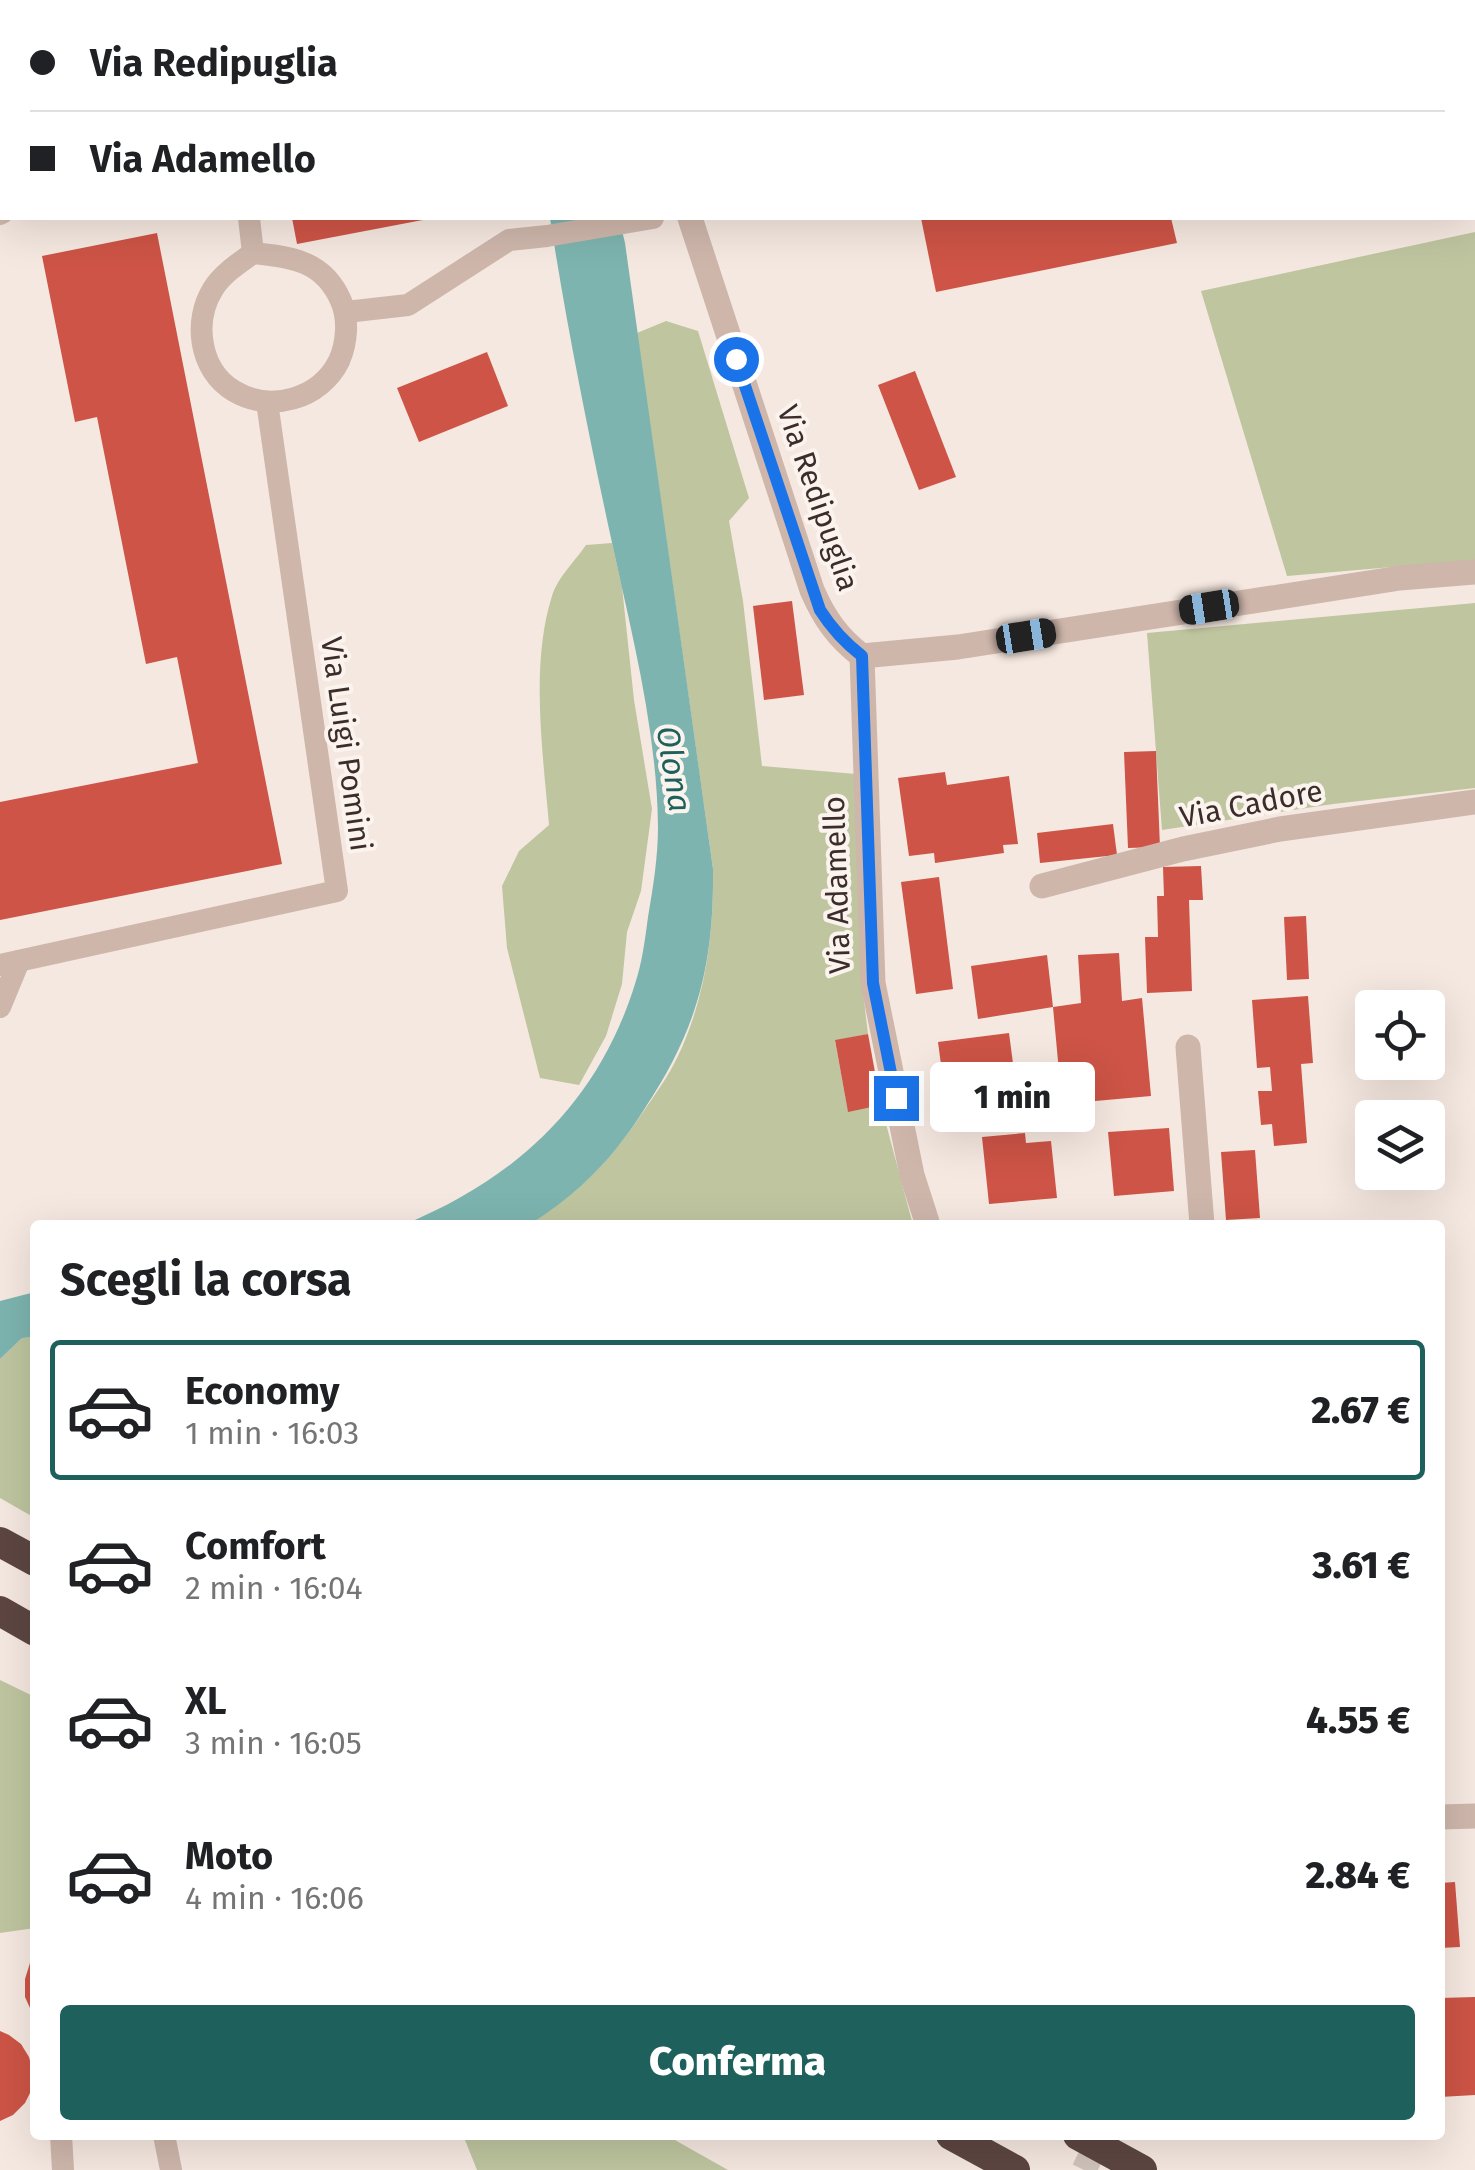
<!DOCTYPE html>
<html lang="it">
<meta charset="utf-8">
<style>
body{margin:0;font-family:"Fira Sans",sans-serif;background:#f6f6f6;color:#202124;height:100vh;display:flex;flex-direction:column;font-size:38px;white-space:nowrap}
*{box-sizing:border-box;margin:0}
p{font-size:32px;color:#757577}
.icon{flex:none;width:55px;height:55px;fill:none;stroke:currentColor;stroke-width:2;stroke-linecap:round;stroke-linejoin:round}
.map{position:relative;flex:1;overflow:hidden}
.details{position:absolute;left:30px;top:1220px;width:1415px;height:920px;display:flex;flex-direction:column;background:#fff;border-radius:10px;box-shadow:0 10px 40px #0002}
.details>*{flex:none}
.top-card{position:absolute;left:0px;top:0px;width:1475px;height:220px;box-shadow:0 10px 40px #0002;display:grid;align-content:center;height:220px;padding:0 30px;background:#fff}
.fabs{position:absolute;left:1355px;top:990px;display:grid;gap:20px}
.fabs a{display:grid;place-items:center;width:90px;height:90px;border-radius:10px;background:#fff;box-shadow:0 10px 40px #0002;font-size:50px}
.end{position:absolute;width:45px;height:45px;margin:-22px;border:12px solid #1a73e8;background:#fff;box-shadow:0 0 0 5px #fff}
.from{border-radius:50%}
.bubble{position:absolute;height:70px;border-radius:10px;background:#fff;box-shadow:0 10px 40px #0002;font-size:32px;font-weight:800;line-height:70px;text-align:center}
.car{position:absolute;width:30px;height:60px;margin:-30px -15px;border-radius:12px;box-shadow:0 0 8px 2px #0007;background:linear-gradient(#222 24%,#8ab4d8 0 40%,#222 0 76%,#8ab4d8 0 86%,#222 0)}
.top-card b{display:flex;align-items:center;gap:35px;height:95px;font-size:38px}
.top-card b+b{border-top:2px solid #e0e0e0}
.top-card i{width:25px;height:25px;background:#202124}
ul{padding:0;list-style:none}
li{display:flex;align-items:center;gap:30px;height:140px;margin:0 20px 15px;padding:0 10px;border:5px solid transparent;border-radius:10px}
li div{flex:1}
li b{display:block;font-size:38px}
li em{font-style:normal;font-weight:800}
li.active{border-color:#1d605c}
li>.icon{width:90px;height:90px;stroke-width:1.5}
h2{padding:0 30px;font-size:45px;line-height:120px}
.cta{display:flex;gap:20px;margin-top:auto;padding:20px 30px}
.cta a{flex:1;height:115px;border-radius:10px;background:#1d605c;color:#fff;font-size:40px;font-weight:800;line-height:115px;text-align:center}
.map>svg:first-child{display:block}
.green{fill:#bec59f}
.water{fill:#7db4af}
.building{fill:#cd5446}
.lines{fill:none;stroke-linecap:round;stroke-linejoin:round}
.street-tunnel{stroke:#d0c3bc;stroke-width:25;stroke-dasharray:25 12;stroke-linecap:butt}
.path{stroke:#baa095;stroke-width:6;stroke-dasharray:5 5;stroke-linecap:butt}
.lane{stroke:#ceb6ab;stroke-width:22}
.street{stroke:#ceb6ab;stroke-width:25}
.highway{stroke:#5d4641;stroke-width:30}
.route{stroke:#1a73e8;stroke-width:12}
.labels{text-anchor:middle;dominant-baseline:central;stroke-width:8;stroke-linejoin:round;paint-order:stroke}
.street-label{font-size:30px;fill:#3c2d2a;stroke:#fbf3ed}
.water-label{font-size:32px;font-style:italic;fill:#1d605c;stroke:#fbf3ed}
</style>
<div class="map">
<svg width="1475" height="2170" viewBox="0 0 1475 2170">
<rect width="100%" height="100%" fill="#f5e8e0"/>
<!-- green -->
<g class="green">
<path d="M1475 232V560L1287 576 1201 291Z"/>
<path d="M666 321 698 331 749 498 729 521 743 601 762 766 856 774 862 984 868 1034 835 1041 848 1111 881 1105 913 1225H526C574 1198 610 1161 641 1115 654 1096 668 1077 678 1056 706 997 714 933 713 869L637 333Z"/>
<path d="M612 543 622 587 634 700 652 809 641 891 627 932 622 984 606 1036 579 1085 540 1078 507 948 502 886 519 851 549 825C543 753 530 665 552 596 557 578 576 560 586 545Z"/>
<path d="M1475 603V788L1333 804 1162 830 1147 633Z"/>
<path d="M35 1337V1518L0 1498V1359L22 1338Z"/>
<path d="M0 1680 35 1697V1928L0 1933Z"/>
<path d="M463 2135H666L728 2170H477Z"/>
</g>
<!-- water -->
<g class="water">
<path d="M550 218H619L625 243 713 869C714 964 698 1028 645 1108 627 1137 607 1162 582 1185 571 1195 539 1221 526 1225 517 1227 504 1225 495 1225 464 1225 433 1225 403 1225 516 1179 598 1103 635 984 642 963 645 940 648 917 653 888 658 857 658 827 657 727 630 627 609 529 587 426 566 322 550 218Z"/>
<path d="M35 1292V1337L22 1338 0 1359V1301Z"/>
</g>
<!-- building -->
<g class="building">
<path d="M292 218H428V219L297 244Z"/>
<path d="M921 218H1171L1177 243 936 292Z"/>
<path d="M157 233 282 864 0 920V802L198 763 177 657 146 664 97 417 75 422 42 256Z"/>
<path d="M487 352 508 406 419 442 397 388Z"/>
<path d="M915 371 956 477 919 490 878 385Z"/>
<path d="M792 601 804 695 764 700 753 606Z"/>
<path d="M1156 751 1160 847 1128 848 1124 752Z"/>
<path d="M945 772 947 785 1009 776 1018 844 1003 845 1004 853 935 863 934 853 909 856 898 778Z"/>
<path d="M1113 824 1117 855 1040 863 1037 833Z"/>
<path d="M1201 866 1203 900H1189L1192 991 1147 993 1145 937H1158L1157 896H1164L1163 867Z"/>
<path d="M939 877 953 989 916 994 901 882Z"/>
<path d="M1306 916 1309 979 1287 980 1284 917Z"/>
<path d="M1119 953 1122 1001 1142 998 1151 1096 1062 1104 1053 1007 1081 1003 1078 955Z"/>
<path d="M1047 955 1053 1007 978 1019 971 966Z"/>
<path d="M1308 996 1313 1063 1301 1064 1307 1143 1274 1146 1272 1124 1261 1125 1258 1091H1272L1270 1067 1257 1068 1252 1000Z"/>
<path d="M1009 1033 1016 1086 945 1095 938 1042Z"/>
<path d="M868 1034 881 1105 848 1112 835 1040Z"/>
<path d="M1169 1128 1174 1191 1114 1196 1108 1132Z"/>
<path d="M1025 1133 1026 1143 1051 1141 1057 1198 989 1204 982 1137Z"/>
<path d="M1255 1150 1260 1218 1226 1220 1221 1152Z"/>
<path d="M1455 1882 1460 1947 1440 1948V1883Z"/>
<path d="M35 1956V2019L25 1997V1979L30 1963Z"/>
<path d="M1475 1997V2095L1440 2097V1998Z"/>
<path d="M0 2031 9 2035 21 2044 29 2057 33 2073 32 2089 25 2103 13 2115 0 2121Z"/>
</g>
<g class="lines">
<!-- street-tunnel -->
<path class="street-tunnel" d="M1084 2170 1101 2135"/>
<!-- path -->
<path class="path" d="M648 0 649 2"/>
<!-- lane -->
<g class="lane">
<path d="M0 214 2 213"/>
<path d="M249 218 253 253"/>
<path d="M253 253C292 257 324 261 341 301 349 319 347 343 339 361 320 399 271 413 234 391 199 370 193 321 213 289 222 274 239 263 253 253Z"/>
<path d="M346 312 408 305 509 240 547 236 653 218"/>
<path d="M0 965 337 891 267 402"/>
<path d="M0 1007 19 961"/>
<path d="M61 2135 63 2170"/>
<path d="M164 2135 171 2170"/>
</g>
<!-- street -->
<g class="street">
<path d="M690 218 812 590C824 618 838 638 862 656L958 647 1400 578 1475 572"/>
<path d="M862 656 873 983 912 1175 928 1225"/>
<path d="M1042 886 1183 849 1280 829 1475 802"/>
<path d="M1188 1047 1202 1225"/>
<path d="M1440 1817 1475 1816"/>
</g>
<!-- highway -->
<g class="highway">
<path d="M0 1542 35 1561"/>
<path d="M0 1611 35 1631"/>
<path d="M951 2135 1015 2170"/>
<path d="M1078 2135 1142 2170"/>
</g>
</g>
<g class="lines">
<!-- route -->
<path class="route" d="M736 359 820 610C832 629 844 642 862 656L873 983 896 1098"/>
</g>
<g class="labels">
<!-- street labels -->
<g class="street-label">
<text transform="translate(818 498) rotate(71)">Via Redipuglia</text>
<text transform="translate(346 744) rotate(82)">Via Luigi Pomini</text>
<text transform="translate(1251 804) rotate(-11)">Via Cadore</text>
<text transform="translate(837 885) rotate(-92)">Via Adamello</text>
</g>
<!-- water labels -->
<g class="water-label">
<text transform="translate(674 769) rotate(81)">Olona</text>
</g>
</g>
</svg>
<div class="fabs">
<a><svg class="icon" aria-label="locate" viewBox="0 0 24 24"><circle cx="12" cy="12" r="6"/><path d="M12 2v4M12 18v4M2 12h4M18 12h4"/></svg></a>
<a><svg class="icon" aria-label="layers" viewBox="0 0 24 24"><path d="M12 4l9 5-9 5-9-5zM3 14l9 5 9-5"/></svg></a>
</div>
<i class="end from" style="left:736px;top:359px"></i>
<i class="end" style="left:896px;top:1098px"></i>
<div class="bubble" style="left:930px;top:1062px;width:165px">1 min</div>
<i class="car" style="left:1209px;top:607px;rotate:261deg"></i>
<i class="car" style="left:1026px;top:636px;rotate:81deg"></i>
<div class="top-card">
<b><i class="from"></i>Via Redipuglia</b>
<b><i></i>Via Adamello</b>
</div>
<section class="details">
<h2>Scegli la corsa</h2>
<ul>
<li class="active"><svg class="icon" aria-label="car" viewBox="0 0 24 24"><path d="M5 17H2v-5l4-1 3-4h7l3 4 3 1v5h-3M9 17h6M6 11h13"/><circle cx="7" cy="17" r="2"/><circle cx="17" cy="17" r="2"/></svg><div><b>Economy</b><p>1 min · 16:03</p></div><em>2.67 €</em></li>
<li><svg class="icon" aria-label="car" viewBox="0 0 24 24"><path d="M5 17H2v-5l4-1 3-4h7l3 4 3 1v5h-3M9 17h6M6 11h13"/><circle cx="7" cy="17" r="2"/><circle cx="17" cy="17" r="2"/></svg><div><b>Comfort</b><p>2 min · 16:04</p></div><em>3.61 €</em></li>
<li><svg class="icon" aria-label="car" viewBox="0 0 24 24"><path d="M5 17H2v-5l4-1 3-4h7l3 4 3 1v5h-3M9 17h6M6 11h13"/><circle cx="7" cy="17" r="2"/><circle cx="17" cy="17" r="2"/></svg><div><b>XL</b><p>3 min · 16:05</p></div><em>4.55 €</em></li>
<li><svg class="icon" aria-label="car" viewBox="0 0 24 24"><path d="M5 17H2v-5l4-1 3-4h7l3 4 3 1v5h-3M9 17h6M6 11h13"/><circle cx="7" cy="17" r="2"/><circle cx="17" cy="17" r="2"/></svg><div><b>Moto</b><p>4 min · 16:06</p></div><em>2.84 €</em></li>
</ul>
<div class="cta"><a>Conferma</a></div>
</section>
</div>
